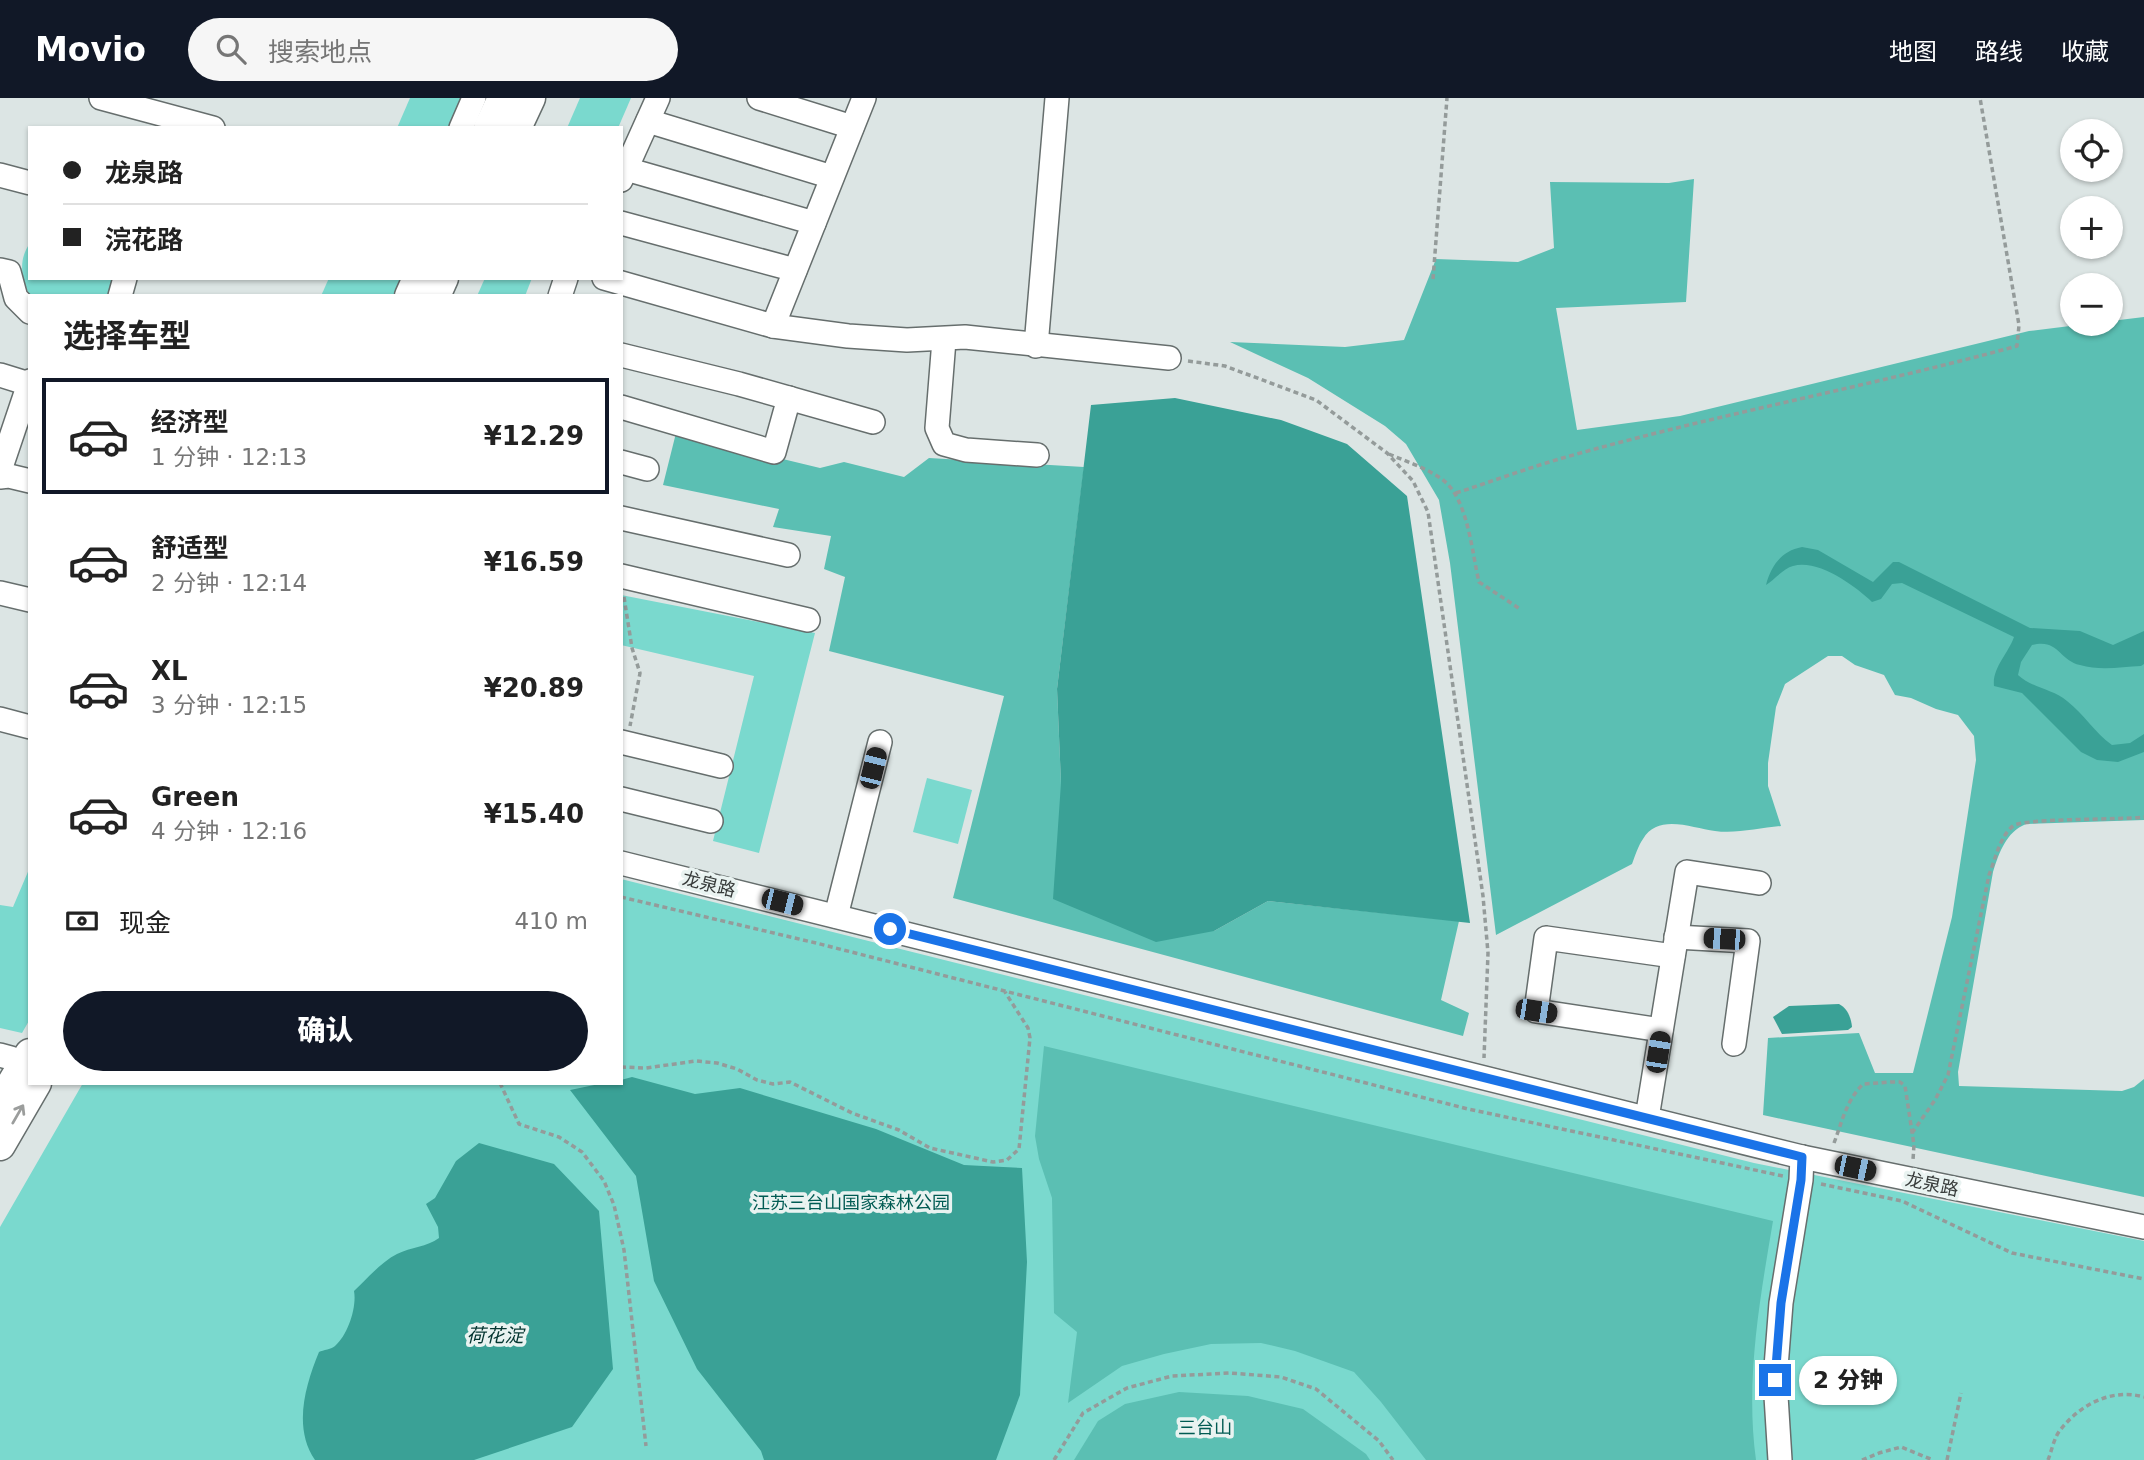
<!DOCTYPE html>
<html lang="zh">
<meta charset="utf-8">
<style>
body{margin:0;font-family:"DejaVu Sans","Noto Sans SC",sans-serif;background:#f6f6f6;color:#222;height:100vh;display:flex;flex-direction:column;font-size:26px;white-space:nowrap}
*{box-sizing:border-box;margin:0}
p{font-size:23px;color:#767676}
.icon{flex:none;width:38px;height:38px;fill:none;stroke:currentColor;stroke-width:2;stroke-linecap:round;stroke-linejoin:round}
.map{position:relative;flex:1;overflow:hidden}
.panel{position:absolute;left:28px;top:196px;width:595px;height:791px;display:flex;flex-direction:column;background:#fff;border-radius:0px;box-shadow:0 2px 5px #0004}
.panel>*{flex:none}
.guide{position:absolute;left:28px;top:28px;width:595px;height:154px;border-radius:0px;box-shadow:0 2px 5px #0004;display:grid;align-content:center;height:154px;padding:0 35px;background:#fff}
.tools{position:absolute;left:2060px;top:21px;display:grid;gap:14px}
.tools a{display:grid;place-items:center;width:63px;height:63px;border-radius:50%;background:#fff;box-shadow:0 2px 5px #0004;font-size:35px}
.end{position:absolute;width:32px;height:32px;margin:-16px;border:9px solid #1a73e8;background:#fff;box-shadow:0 0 0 4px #fff}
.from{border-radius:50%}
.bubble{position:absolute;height:49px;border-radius:24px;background:#fff;box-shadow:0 2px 5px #0004;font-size:23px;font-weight:800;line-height:49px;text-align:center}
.car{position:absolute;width:21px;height:42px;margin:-21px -10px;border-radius:9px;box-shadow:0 0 5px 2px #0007;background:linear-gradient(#222 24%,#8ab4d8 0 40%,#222 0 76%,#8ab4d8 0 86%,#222 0)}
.guide b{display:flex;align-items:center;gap:24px;height:66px;font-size:26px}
.guide b+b{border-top:2px solid #e0e0e0}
.guide i{width:18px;height:18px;background:#222}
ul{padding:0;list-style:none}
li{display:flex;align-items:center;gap:21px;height:116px;margin:0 14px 10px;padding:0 21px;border:4px solid transparent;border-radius:0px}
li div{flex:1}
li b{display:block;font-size:26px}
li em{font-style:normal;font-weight:800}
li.active{border-color:#111827}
li>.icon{width:63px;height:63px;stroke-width:1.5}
h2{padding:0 35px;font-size:32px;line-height:84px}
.pay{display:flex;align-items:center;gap:18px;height:77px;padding:0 35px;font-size:26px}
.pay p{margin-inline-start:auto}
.cta{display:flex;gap:14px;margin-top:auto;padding:14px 35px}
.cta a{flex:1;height:80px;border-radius:42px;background:#111827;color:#fff;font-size:28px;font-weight:800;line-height:80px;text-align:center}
header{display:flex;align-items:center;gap:42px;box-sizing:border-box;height:98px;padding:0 35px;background:#111827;color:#fff}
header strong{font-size:33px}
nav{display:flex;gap:38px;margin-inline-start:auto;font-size:24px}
.search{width:490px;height:63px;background:#f6f6f6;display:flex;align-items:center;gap:18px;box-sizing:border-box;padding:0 24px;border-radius:38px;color:#767676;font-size:26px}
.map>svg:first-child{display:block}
.green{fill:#7ad9ce}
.forest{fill:#5bbfb3}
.water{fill:#3aa196}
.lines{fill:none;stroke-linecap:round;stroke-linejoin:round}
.minor-casing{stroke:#666e6d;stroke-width:26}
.major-casing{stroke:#666e6d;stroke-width:33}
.path{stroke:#949b9a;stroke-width:3.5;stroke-dasharray:5 3.5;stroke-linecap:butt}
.minor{stroke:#fff;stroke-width:23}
.major{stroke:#fff;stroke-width:30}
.oneway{stroke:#9b9d9c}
.route{stroke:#1a73e8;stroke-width:9}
.labels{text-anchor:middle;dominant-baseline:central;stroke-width:7;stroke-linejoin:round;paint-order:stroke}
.street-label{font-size:18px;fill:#373b3a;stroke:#e9f3f1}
.park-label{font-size:18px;fill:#005b53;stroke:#e9f3f1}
.water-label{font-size:19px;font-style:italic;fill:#033530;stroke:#e9f3f1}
</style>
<header>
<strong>Movio</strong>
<div class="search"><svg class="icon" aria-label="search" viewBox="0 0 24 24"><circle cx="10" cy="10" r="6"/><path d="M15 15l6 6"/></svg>搜索地点</div>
<nav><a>地图</a><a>路线</a><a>收藏</a></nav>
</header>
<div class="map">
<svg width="2144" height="1362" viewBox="0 0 2144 1362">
<rect width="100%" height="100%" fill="#dce5e4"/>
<!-- green -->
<g class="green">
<path d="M410 0H467L454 30H397Z"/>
<path d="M580 0H631L618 30H567Z"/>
<path d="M30 145V180H118L111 198H30C21 180 18 162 30 145Z"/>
<path d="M329 180H402L394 198H321Z"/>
<path d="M485 180H532L525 198H477Z"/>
<path d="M621 497 815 535 759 755 713 743 754 578 621 547Z"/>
<path d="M927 680 972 692 958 746 913 734Z"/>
<path d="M30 769V921L22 935 0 930V807L13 809Z"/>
<path d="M621 781 1754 1065 2144 1143V1362H0V1129L83 985H621Z"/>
</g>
<!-- forest -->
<g class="forest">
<path d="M1694 81 1686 204 1556 210 1577 332 1680 318 2029 233 2086 226H2110L2111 223 2144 219V722L2026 726C2006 734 1999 755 1993 774L1958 974 1959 988 2122 993 2134 989 2144 981V1099L1763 1017 1768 940 1859 935 1875 975H1913L1952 819 1976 662 1974 638 1958 617 1936 611 1911 600 1895 597 1884 577 1855 567 1842 558H1828L1785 586 1776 609 1768 665V688L1781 728C1760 730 1735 736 1715 733 1692 730 1658 715 1643 741 1638 748 1635 758 1632 766L1496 837 1450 465 1439 402 1406 346 1385 328 1308 280 1230 244 1345 249 1404 242 1436 161 1518 164 1554 150 1550 84 1669 85Z"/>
<path d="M676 335 820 370 844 364 904 379 929 360 1084 369 1057 591 1061 685 1214 833 1268 803 1459 823 1441 902 1469 915 1463 938 953 800 1004 598 829 553 845 479 824 471 831 438 773 429 779 411 663 387Z"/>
<path d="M1044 948 1773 1123C1760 1200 1745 1283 1756 1362H1426L1381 1304 1354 1274 1295 1253 1261 1245 1211 1246 1164 1256 1122 1268 1068 1305 1077 1234 1054 1215 1052 1100 1039 1061 1035 1038Z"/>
<path d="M1179 1294 1248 1298 1303 1311 1366 1356 1370 1362H1074L1098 1323 1125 1306Z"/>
</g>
<!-- water -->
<g class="water">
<path d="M1175 300 1281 322 1347 346 1407 398 1470 825 1268 803 1214 833 1156 844 1053 801 1061 685 1057 591 1091 307Z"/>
<path d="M1802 449 1818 452 1873 484 1893 464H1899L2030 530 2080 533 2113 547 2144 533V566L2141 568C2121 569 2100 573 2080 567 2059 562 2058 540 2032 547L2021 564 2018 577C2032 590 2053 591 2067 603 2084 616 2095 635 2112 647L2130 645 2144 636V654L2118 664 2097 662 2081 654 2022 595 1994 588C1992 570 2008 556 2014 539L1902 485 1892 486 1881 501 1872 504C1855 488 1819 461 1793 468 1784 470 1774 482 1766 487 1771 468 1781 453 1802 449Z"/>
<path d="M1839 906C1847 910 1851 919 1852 929L1848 932 1782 936 1773 919 1789 908Z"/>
<path d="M632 979 695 996 740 990 876 1031 964 1067 1022 1070 1027 1164 1020 1297 996 1362H764L761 1353 697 1271 654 1183 636 1078 570 992 604 985H621V982Z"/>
<path d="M479 1045 554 1066 599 1113 613 1271 572 1329 474 1362H315C293 1330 305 1288 319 1254 323 1252 332 1251 335 1248 348 1237 357 1209 354 1193 367 1181 381 1164 397 1156 411 1149 427 1149 439 1140L438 1129 426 1106 435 1100 456 1063Z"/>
</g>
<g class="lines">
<!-- minor casing -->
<g class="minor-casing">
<g id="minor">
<path d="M101 0 213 30"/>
<path d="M759 0 852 29"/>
<path d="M648 23 832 79"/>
<path d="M461 30 474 0"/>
<path d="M626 71 814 125"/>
<path d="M0 77 30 85"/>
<path d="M621 82 658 0"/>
<path d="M621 125 795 172"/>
<path d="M0 172 9 174 16 200 30 214"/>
<path d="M604 180 773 228 848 238 907 242 965 239 1169 260"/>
<path d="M120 198 125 180"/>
<path d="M560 198 566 180"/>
<path d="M773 228 864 0"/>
<path d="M944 242 937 330 944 346 966 352 1037 357"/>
<path d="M1036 248 1057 0"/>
<path d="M621 257 739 286 873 324"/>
<path d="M0 277 29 286"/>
<path d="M621 309 774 354 789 300"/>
<path d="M621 364 647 371"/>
<path d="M0 372 30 283"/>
<path d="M0 379 9 378 30 383"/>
<path d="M621 420 788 457"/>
<path d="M621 478 808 522"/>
<path d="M0 495 30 502"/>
<path d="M0 621 30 629"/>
<path d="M621 644 721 668"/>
<path d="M621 701 711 723"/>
<path d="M621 765 1802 1059 2144 1129"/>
<path d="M836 818 880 644"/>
<path d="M1676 839 1748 843 1734 946"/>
<path d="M1661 932 1536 913 1546 840 1673 858"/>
<path d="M0 957 11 960 30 971"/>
<path d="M1647 1020 1687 774 1759 785"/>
<path d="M1780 1362 1775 1282 1781 1205 1801 1082 1802 1059"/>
</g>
</g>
<!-- major casing -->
<g class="major-casing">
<g id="major">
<path d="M489 30 503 0"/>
<path d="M516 30 530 0"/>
<path d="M410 198 418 180"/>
<path d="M435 198 443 180"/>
<path d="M1 1004 30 956"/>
<path d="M0 1047 36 985"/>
</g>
</g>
<!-- path -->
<g class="path">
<path d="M1433 181 1447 0"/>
<path d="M1188 263 1225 268 1316 302 1387 355 1413 383 1428 414 1483 798 1488 855 1484 960"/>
<path d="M1389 356C1407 364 1427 370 1443 382 1468 401 1472 455 1479 484L1520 511"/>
<path d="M1456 395C1496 382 1536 367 1577 356 1723 315 1871 288 2017 248L2019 227 1980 0"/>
<path d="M624 499 632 550 640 575 630 628"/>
<path d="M621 799 816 845 1468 1011 1783 1078"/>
<path d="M621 969 646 970 696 963 717 965 737 971 757 982 773 986 790 984 852 1015 899 1032 930 1050 993 1064 1007 1062 1019 1051 1030 940 1028 930 1005 894"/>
<path d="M500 985 519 1026 559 1039 582 1054 604 1083 614 1107 624 1152 646 1348"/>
<path d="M1912 1035 1935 1002 1948 977 1989 777C1995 762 2000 738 2013 728 2023 720 2122 722 2144 719"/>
<path d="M1834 1045C1842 1024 1846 1003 1863 986L1891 984H1900L1905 988 1914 1047 1913 1062"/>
<path d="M1821 1086 1902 1103 2012 1155 2144 1181"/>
<path d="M1054 1362 1083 1315 1127 1290 1172 1278 1230 1275 1281 1279 1316 1291 1379 1343 1393 1362"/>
<path d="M1862 1362 1879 1355 1901 1349 1933 1362"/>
<path d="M1947 1362 1961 1295"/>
<path d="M2048 1362C2052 1352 2054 1339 2061 1331 2081 1306 2112 1290 2144 1299"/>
</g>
<!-- minor -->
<use href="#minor" class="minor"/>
<!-- major -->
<use href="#major" class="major"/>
</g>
<!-- one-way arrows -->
<defs><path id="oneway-shaft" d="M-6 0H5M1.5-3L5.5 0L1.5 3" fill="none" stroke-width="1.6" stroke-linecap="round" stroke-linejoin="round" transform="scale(1.75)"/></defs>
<use class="oneway" href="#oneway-shaft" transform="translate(18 1016) rotate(-60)"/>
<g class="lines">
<!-- route -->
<path class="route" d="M890 831 1802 1059 1801 1082 1781 1205 1775 1282"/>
</g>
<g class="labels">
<!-- street labels -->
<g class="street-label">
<text transform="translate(709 786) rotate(14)">龙泉路</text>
<text transform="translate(1932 1086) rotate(12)">龙泉路</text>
</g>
<!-- park labels -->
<g class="park-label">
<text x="851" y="1104">江苏三台山国家森林公园</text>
<text x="1205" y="1329">三台山</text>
</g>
<!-- water labels -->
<g class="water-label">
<text x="495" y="1237">荷花淀</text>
</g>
</g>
</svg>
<div class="tools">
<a><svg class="icon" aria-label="locate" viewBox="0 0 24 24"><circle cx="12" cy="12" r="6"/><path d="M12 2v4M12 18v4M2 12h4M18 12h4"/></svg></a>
<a>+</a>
<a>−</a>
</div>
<i class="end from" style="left:890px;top:831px"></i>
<i class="end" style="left:1775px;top:1282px"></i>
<div class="bubble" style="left:1799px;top:1258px;width:98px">2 分钟</div>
<i class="car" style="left:873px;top:670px;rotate:14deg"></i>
<i class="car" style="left:782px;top:804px;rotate:104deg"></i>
<i class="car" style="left:1724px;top:841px;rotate:273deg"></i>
<i class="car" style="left:1536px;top:913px;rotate:99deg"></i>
<i class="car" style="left:1658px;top:954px;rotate:9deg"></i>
<i class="car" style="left:1855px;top:1070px;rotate:102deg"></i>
<div class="guide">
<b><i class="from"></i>龙泉路</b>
<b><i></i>浣花路</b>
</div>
<section class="panel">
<h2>选择车型</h2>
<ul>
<li class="active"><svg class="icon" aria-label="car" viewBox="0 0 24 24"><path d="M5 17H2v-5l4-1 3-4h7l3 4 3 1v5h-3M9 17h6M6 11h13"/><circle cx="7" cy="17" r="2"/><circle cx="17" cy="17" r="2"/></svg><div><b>经济型</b><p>1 分钟 · 12:13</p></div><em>¥12.29</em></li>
<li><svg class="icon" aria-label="car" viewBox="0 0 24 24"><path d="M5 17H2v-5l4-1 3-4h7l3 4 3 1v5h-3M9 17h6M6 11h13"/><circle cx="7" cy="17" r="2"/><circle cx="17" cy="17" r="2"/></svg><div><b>舒适型</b><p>2 分钟 · 12:14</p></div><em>¥16.59</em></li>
<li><svg class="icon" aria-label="car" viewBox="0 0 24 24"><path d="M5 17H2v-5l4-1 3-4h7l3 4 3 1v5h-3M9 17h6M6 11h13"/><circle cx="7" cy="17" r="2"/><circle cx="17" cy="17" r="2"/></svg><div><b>XL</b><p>3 分钟 · 12:15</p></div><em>¥20.89</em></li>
<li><svg class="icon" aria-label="car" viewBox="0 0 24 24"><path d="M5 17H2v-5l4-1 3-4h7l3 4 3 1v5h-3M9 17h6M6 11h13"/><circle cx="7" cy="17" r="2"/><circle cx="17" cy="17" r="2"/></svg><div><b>Green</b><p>4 分钟 · 12:16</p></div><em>¥15.40</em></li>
</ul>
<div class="pay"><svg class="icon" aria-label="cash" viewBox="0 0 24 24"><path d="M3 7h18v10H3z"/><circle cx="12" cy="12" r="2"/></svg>现金<p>410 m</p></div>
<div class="cta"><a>确认</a></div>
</section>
</div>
